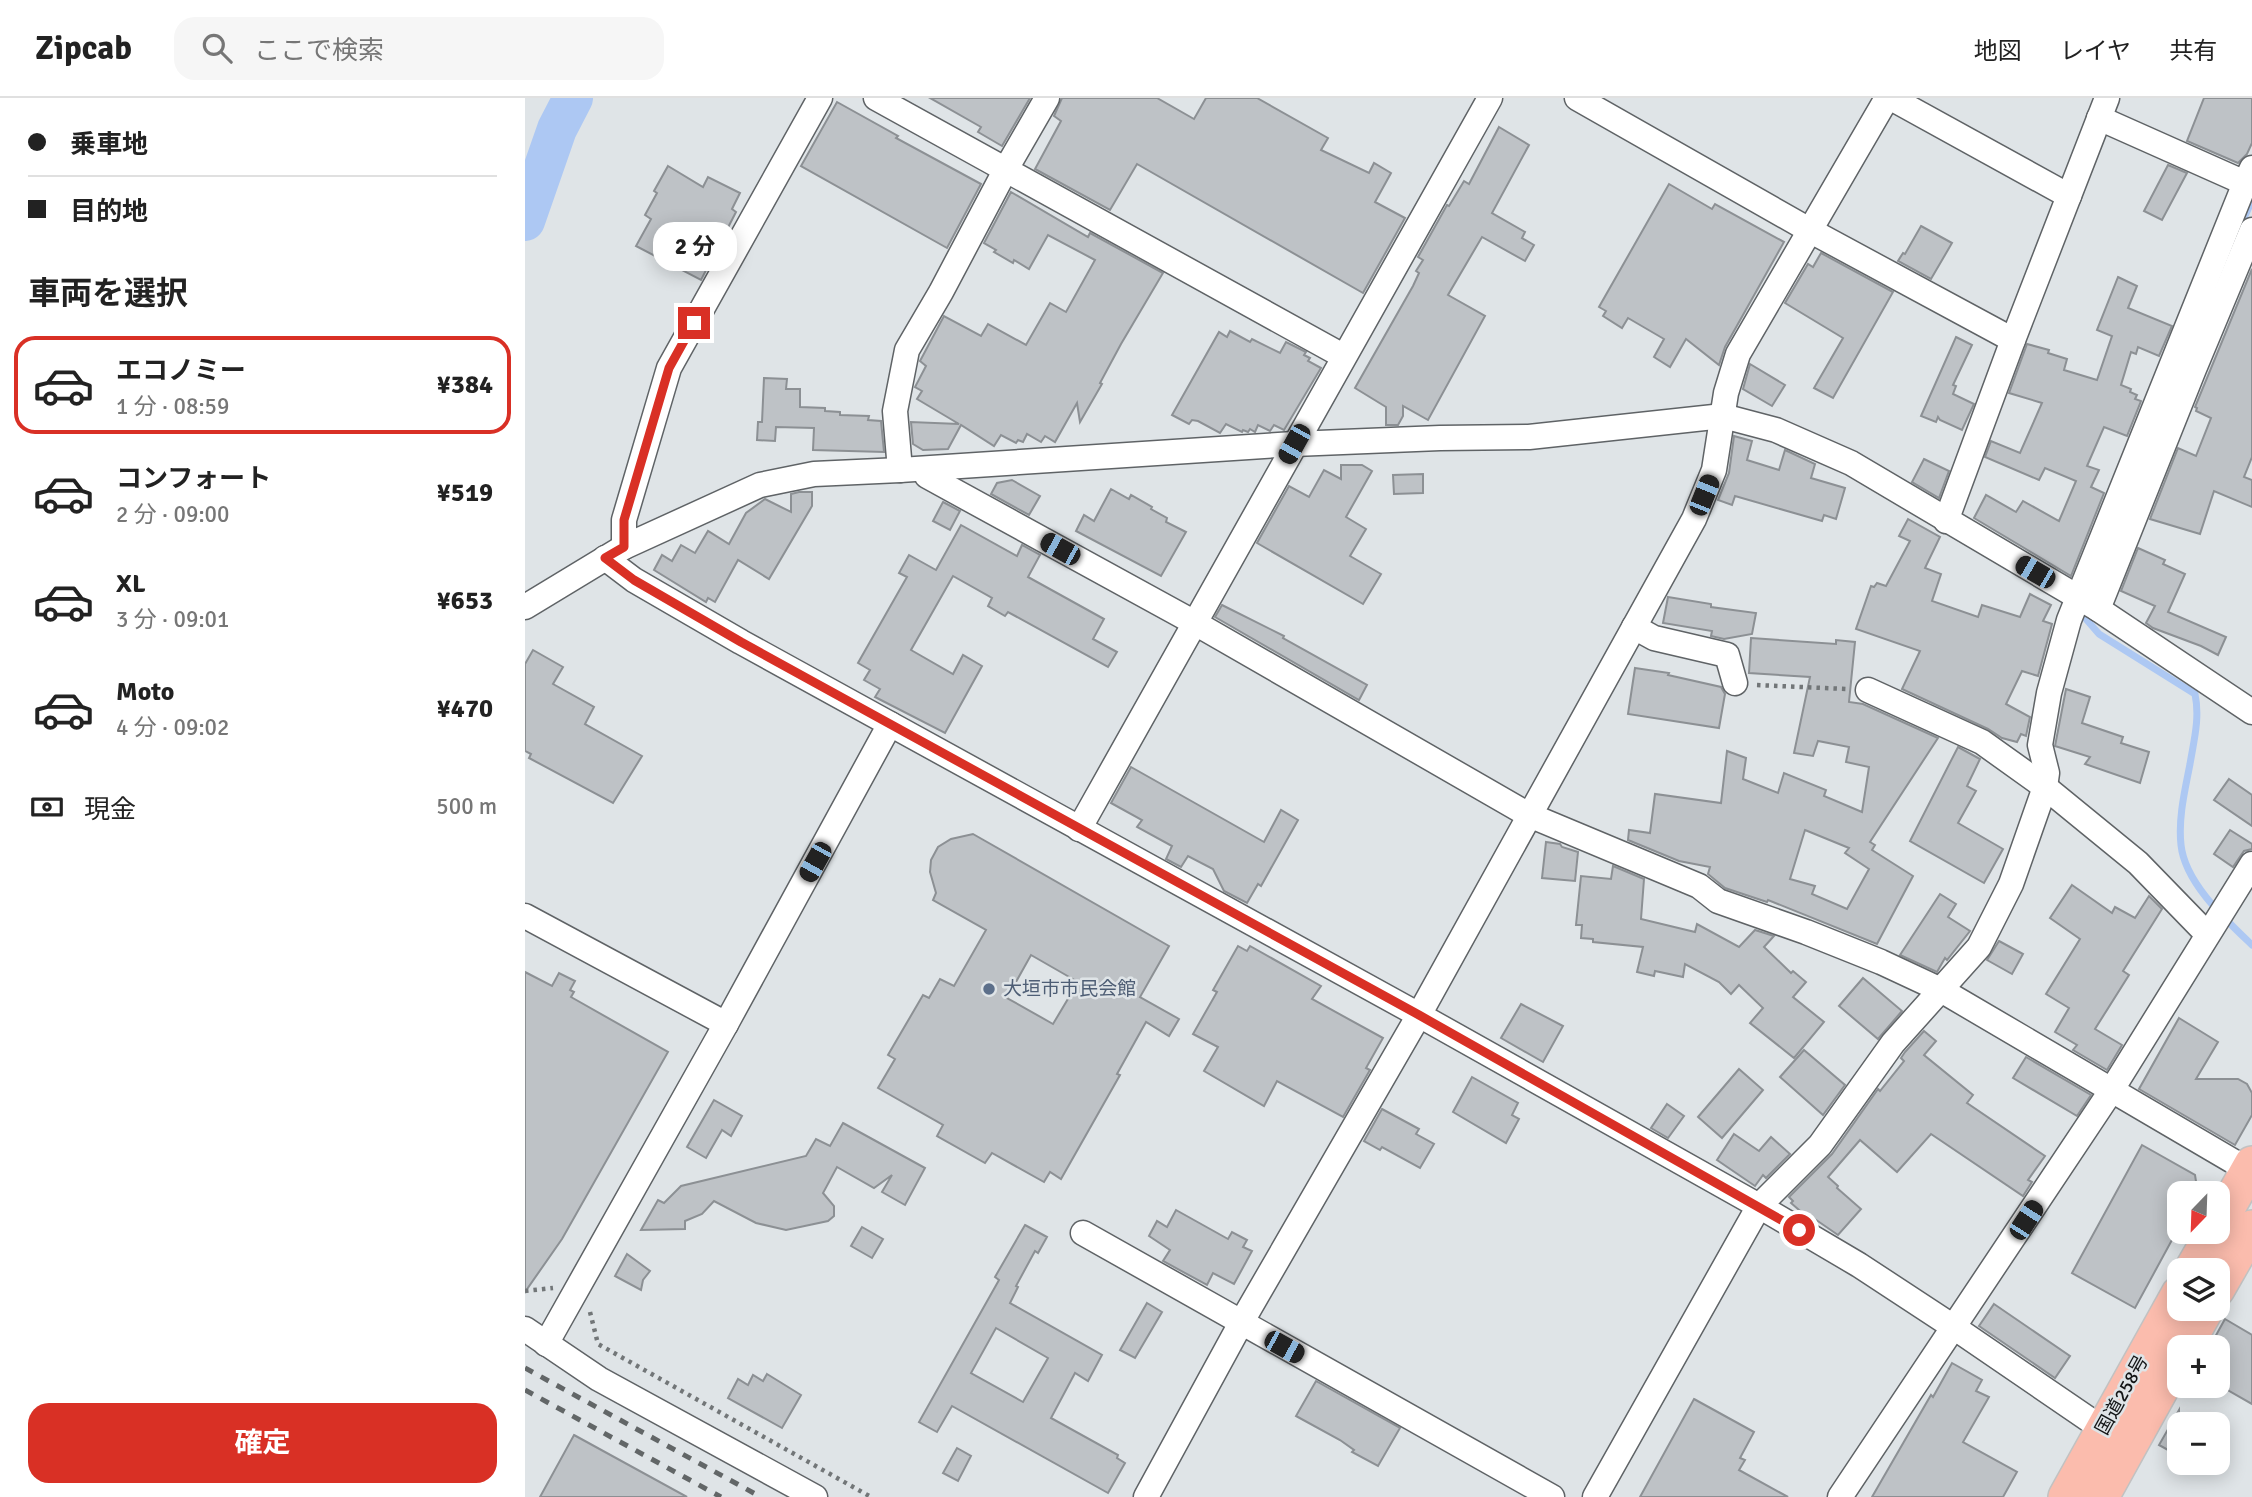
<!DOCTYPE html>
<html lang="ja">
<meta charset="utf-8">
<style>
body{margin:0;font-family:Signika,"Noto Sans JP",sans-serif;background:#f6f6f6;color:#222;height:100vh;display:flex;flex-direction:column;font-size:26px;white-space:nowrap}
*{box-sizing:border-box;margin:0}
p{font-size:23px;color:#767676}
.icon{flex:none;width:38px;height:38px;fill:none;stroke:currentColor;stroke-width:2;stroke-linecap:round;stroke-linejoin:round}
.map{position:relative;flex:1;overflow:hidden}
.side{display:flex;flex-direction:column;background:#fff;width:525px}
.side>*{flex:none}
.hud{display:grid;align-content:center;height:154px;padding:0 28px;background:#fff}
.needle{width:46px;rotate:203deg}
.fabs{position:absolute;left:1642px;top:1083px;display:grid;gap:14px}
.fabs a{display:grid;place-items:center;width:63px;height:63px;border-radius:14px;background:#fff;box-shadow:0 4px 18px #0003;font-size:35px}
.end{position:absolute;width:32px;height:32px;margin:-16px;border:9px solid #d93025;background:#fff;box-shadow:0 0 0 4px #fff}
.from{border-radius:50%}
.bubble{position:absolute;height:49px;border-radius:21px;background:#fff;box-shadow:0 4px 18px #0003;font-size:23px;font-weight:700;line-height:49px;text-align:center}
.car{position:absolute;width:21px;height:42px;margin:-21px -10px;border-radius:9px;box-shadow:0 0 5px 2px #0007;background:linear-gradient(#222 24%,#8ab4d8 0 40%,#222 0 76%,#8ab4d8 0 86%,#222 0)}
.hud b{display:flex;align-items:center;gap:24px;height:66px;font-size:26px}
.hud b+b{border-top:2px solid #e0e0e0}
.hud i{width:18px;height:18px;background:#222}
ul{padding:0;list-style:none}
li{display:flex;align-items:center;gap:21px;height:98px;margin:0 14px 10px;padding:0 14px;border:4px solid transparent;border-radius:21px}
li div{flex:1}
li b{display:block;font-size:26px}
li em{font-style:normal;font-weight:700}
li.on{border-color:#d93025}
li>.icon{width:63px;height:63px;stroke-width:1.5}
h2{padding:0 28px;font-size:32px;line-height:84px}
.pay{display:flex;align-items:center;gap:18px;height:77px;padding:0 28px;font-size:26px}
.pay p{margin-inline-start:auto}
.cta{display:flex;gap:14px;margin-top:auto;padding:14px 28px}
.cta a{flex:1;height:80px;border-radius:21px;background:#d93025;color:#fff;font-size:28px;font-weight:700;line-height:80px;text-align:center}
header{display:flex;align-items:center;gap:42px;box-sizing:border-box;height:98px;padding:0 35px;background:#fff;border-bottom:2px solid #e0e0e0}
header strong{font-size:33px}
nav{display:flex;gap:38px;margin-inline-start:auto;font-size:24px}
.search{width:490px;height:63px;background:#f6f6f6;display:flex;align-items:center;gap:18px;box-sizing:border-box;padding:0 24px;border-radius:21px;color:#767676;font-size:26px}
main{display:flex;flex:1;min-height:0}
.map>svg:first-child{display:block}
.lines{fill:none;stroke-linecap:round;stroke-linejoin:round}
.stream{stroke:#adc8f3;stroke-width:7}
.river{stroke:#adc8f3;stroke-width:40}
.building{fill:#bec2c6;stroke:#8c9094;stroke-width:2;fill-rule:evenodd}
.minor-casing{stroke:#5f6366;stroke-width:27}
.highway-casing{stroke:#c2c2c2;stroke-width:38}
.path{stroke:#727678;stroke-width:4.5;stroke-dasharray:3.5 5;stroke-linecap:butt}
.minor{stroke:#fff;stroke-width:24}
.highway{stroke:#fbbcad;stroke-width:35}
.rail{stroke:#626667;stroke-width:5;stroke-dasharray:9 9;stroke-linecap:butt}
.route{stroke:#d93025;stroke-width:9}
.service-dot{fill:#5c6f8a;stroke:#dfe4e7;stroke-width:2.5}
.labels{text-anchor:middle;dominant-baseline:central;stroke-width:5;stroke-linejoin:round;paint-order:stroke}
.service-label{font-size:19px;fill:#4e5e75;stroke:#dfe4e7;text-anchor:start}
.street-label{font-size:19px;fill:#131516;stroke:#dfe4e7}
</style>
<header>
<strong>Zipcab</strong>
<div class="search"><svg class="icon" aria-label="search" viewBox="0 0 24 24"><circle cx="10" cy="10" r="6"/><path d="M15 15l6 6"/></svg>ここで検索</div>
<nav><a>地図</a><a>レイヤ</a><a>共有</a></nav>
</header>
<main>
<section class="side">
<div class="hud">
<b><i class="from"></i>乗車地</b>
<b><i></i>目的地</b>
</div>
<h2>車両を選択</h2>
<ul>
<li class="on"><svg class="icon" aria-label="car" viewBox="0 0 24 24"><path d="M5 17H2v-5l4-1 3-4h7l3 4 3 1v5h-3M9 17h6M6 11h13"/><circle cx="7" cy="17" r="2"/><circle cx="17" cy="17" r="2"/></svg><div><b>エコノミー</b><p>1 分 · 08:59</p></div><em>¥384</em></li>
<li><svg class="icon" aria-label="car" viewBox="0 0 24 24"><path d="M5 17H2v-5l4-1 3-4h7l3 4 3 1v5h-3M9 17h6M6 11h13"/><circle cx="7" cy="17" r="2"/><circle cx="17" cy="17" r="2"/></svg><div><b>コンフォート</b><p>2 分 · 09:00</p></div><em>¥519</em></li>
<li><svg class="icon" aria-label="car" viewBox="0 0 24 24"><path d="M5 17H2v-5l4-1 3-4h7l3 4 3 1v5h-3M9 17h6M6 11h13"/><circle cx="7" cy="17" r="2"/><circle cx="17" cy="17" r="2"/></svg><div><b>XL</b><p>3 分 · 09:01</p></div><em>¥653</em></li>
<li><svg class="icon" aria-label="car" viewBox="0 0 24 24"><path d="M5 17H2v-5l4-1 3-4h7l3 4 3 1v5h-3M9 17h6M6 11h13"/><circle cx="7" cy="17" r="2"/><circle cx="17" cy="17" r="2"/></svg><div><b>Moto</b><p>4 分 · 09:02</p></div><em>¥470</em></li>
</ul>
<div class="pay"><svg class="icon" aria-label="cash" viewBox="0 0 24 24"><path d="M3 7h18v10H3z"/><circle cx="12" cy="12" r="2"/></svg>現金<p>500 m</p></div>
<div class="cta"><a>確定</a></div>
</section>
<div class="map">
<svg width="1727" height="1399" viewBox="0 0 1727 1399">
<rect width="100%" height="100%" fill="#dfe4e7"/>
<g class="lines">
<!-- stream -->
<g class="stream">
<path d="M1713 134 1727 102"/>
<path d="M1564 509 1561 521 1574 536 1670 596C1675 620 1669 642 1665 666 1660 692 1653 720 1656 747 1660 785 1701 822 1727 847"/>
</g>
<!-- river -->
<path class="river" d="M0 123 32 31 48 0"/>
</g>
<!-- building -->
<g class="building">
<path d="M405 0H505L477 48 453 34 456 29Z"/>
<path d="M537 0H632L669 21 681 0H732L803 40 796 52 844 75 849 65 866 75 850 104 880 120 838 195 612 66 585 112 510 71 536 23 529 18Z"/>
<path d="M1679 0H1727V45L1722 56 1713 65 1662 43Z"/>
<path d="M312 4 373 38 371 40 456 86 422 150 276 68Z"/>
<path d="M974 29 1004 47 967 115 1000 134 997 140 1009 147 1000 163 957 139 923 197 960 218 903 322 878 308V318L873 327H861V309L830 290 888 188 894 175 891 173 898 162 893 159 922 107 924 108 939 83 944 86Z"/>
<path d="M1643 67 1662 75 1637 122 1619 113Z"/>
<path d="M143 68 178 89 183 79 215 95 207 111 211 114 176 182 111 148 126 121 120 117 132 95 129 93Z"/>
<path d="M1144 86 1187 111 1190 106 1259 144 1200 249 1194 267 1161 241 1145 269 1129 259 1139 241 1103 220 1097 230 1078 218 1081 213 1074 209Z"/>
<path d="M486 94 563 139 565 135 638 175 596 246 575 285 577 286 555 324 552 305 530 344 520 338 516 344 502 336 498 344 493 342 491 345 476 337 469 348 436 327 423 351 398 352 388 346 386 324 434 326 392 301 397 293 390 289 401 268 395 263 419 218 456 238 463 226 501 247 525 205 541 214 570 162 523 137 504 171 489 162 488 165 469 154 471 152 459 145Z"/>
<path d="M1396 128 1427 145 1406 181 1373 163 1378 155 1380 156Z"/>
<path d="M1296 155 1368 194 1308 300 1289 290 1318 240 1260 205 1283 166 1288 169Z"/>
<path d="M1727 171V359L1719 379 1727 382V409L1689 393 1675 436 1625 421 1653 350 1671 358 1686 320 1671 313 1672 310 1670 309Z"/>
<path d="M1593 179 1612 188 1603 210 1647 228 1634 258 1613 249 1611 256 1606 254 1596 287 1606 291 1605 294 1612 297 1610 301 1616 303 1602 338 1579 329 1562 368 1574 372 1566 389 1579 395 1546 478 1449 420 1461 397 1491 414 1498 403 1534 423 1551 383 1520 370 1514 382 1460 359 1466 343 1495 355 1517 305 1484 295 1502 246 1524 252 1523 255 1542 261 1539 272 1572 282 1587 238 1572 232Z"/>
<path d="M705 233 725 244 727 241 755 255 761 244 781 254 779 257 785 260 783 263 796 270 759 332 749 327 745 333 733 327 730 334 725 331 723 334 718 332 717 334 701 326 695 335 673 323 667 322 664 326 647 317 694 234 702 239Z"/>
<path d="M1431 239 1447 247 1428 287 1431 288 1428 296 1449 306 1437 332 1415 322 1413 319 1411 324 1396 318Z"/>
<path d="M1225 266 1260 287 1247 308 1218 291Z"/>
<path d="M239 280 262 281 261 291H275V309L300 310V313L315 314V317L344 318 343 322 356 323 359 354 288 352 289 330 251 329 250 343 232 342 233 324H237Z"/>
<path d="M1209 338 1227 343 1222 362 1254 372 1260 352 1290 366 1286 380 1320 390 1311 421 1299 417 1297 423 1210 398 1207 407 1193 402 1204 375Z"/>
<path d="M1399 361 1424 373 1414 400 1387 384Z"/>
<path d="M816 367H837L847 373 821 419 841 431 825 458 856 476 838 506 732 445 764 388 784 399 799 372 816 381Z"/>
<path d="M898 376V395L869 396 868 377Z"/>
<path d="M487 382 515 398 504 417 466 396 472 385Z"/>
<path d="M586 391 604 401 606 397 627 409 626 411 642 420 641 424 661 434 636 478 551 433 559 417 569 423Z"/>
<path d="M274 394H287V408L244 481 213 462 190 504 183 500 181 504 129 472 137 457 147 463 156 447 170 455 183 433 204 446 221 415 240 401 266 414V396Z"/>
<path d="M418 404 435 413 425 432 408 423Z"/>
<path d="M1383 421 1415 439 1400 470 1416 476 1407 503 1453 519 1457 507 1495 519 1505 496 1526 507 1518 523 1527 526 1513 578 1497 573 1481 606 1505 619 1501 638 1496 636 1492 644 1477 640 1463 631 1377 591 1395 553 1331 531 1346 488 1349 489 1352 485 1361 488 1385 443 1374 438Z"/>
<path d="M436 427 492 458 497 447 515 457 503 479 579 521 568 541 592 554 583 569 483 514 480 518 463 508 467 500 428 478 386 552 428 576 438 557 457 568 420 635 350 599 355 591 339 582 345 572 333 565 382 479 374 475 384 457 411 472Z"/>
<path d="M1613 450 1640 462 1638 466 1660 476 1643 514 1701 539 1693 557 1676 548 1628 530 1621 525 1630 508 1596 493Z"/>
<path d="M1143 499 1186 506V509L1231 515 1227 536 1199 541 1186 538 1187 533 1138 525Z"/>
<path d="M697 507 759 538 758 540 842 587 834 602 690 519Z"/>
<path d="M1226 540 1311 546V542L1330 544 1324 604 1338 606 1413 640 1345 744 1350 747 1347 752 1388 778 1352 846 1243 802 1242 804 1200 790 1183 776 1185 769 1154 763 1103 742 1104 732 1125 735 1130 696 1196 705 1202 653 1221 660 1218 681 1253 695 1259 675 1301 692 1299 698 1337 714 1344 669 1321 664 1324 649 1293 643 1288 658 1269 655 1285 579 1224 575ZM1280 732 1324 750 1320 755 1344 771 1322 811 1287 796 1290 788 1265 781Z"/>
<path d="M8 552 38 569 28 586 69 609 60 626 117 658 88 705 4 660 6 656 0 653V566Z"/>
<path d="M1110 570 1144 575 1143 577 1196 589 1200 596 1194 630 1103 616Z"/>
<path d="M1541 591 1565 599 1557 625 1598 639 1596 645 1624 654 1615 685 1560 666 1565 659 1530 648Z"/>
<path d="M1433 649 1455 661 1442 688 1451 693 1433 725 1478 751 1459 785 1385 743Z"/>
<path d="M606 669 739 744 756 712 773 722 736 788 733 786 722 805 699 793 688 771 663 758 656 769 641 761 647 748 612 729 617 722 586 705Z"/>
<path d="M1704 681 1727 697V728L1689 702Z"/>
<path d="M1705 732 1727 746V751L1719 753 1708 769 1689 756Z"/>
<path d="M448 736 644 848 615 899 654 921 644 938 621 924 592 976 595 977 536 1081 525 1074 519 1084 467 1055 460 1065 412 1038 418 1027 353 990 370 961 363 957 398 897 404 900 415 881 429 888 461 832 408 802 411 795 405 774 406 762 413 749 426 741ZM506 857 553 884 528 926 482 900Z"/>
<path d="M1021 744 1035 746 1037 749 1053 754 1050 783 1017 780Z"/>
<path d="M1088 768 1119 781 1116 821 1170 834 1172 826 1214 849 1230 832 1249 838 1239 849 1266 875 1268 873 1281 884 1268 899 1299 924 1269 960 1225 925 1238 910 1214 887 1206 896 1194 884 1160 866 1158 879 1130 873 1129 878 1112 874 1118 849 1068 844V841L1056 840 1057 827H1051L1056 778 1086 781Z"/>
<path d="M1547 787 1587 815 1590 809 1610 820 1624 798 1637 811 1598 873 1604 877 1570 931 1597 947 1582 972 1548 952 1552 947 1530 934 1544 910 1521 896 1555 841 1525 820Z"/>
<path d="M1415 796 1431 806 1423 819 1445 833 1422 862 1420 860 1412 874 1375 857Z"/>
<path d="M1474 843 1498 856 1487 876 1462 862Z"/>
<path d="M713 848 722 853 725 848 796 888 787 901 858 940 841 970 845 972 818 1019 752 983 739 1008 679 973 693 949 668 936 692 894 688 892Z"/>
<path d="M0 874 27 888 34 875 50 883 45 892 49 894 46 899 143 954 37 1141 0 1194Z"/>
<path d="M1338 880 1377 913 1353 941 1314 908Z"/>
<path d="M996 906 1038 928 1018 964 976 940Z"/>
<path d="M1654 920 1693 944 1671 981H1713L1722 986 1727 995V1017L1710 1047 1614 991Z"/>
<path d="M1399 933 1411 943 1399 957 1448 997 1442 1005 1520 1058 1503 1082 1507 1084 1498 1098 1406 1036 1372 1074 1335 1042 1303 1079 1313 1088 1312 1090 1336 1111 1313 1137 1284 1117 1281 1118 1266 1105 1268 1103 1264 1099 1307 1056 1353 991 1355 993 1379 963 1376 960 1380 954Z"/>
<path d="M1279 952 1320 987 1298 1017 1255 979Z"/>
<path d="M1501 959 1566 997 1552 1018 1488 980Z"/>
<path d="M1214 971 1238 992 1197 1040 1173 1019Z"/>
<path d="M947 979 993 1005 987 1017 994 1021 981 1045 928 1014Z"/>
<path d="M189 1002 217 1018 206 1038 197 1032 181 1060 162 1049Z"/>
<path d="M1142 1006 1159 1018 1143 1040 1126 1030Z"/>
<path d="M857 1011 894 1031 891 1036 909 1046 895 1070 857 1049 855 1052 839 1043Z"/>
<path d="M318 1025 400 1070 380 1107 357 1094 367 1077 349 1090 312 1069 298 1095 309 1108V1118L303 1123 261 1132 231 1125 189 1103 177 1116 160 1123V1131L116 1132 133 1102 139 1105 156 1088 281 1058 291 1041 305 1048Z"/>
<path d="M1209 1036 1234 1053 1246 1039 1265 1056 1241 1080 1238 1077 1230 1088 1192 1062Z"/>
<path d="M1617 1047 1670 1077 1673 1096H1654V1129L1610 1210 1547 1175Z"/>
<path d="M651 1112 703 1141 707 1134 722 1142 718 1149 727 1153 709 1186 688 1175 682 1187 638 1163 645 1152 624 1138 632 1123 642 1129Z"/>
<path d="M500 1127 522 1139 513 1155 510 1153 491 1188 493 1189 485 1205 577 1257 563 1283 550 1275 526 1320 593 1357 592 1360 600 1365 583 1395 427 1308 412 1334 394 1324 474 1182 470 1179ZM471 1230 523 1260 498 1304 446 1275Z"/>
<path d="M337 1129 358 1141 347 1160 326 1148Z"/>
<path d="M102 1156 125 1173 118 1182 116 1192 90 1178Z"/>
<path d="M622 1205 637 1214 610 1260 595 1252Z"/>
<path d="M1469 1206 1545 1258 1530 1280 1454 1228Z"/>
<path d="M1700 1221 1727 1237V1306L1692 1286V1250H1684Z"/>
<path d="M1427 1265 1457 1282 1451 1293 1464 1299 1438 1344 1492 1374 1478 1399H1347L1406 1297 1408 1299Z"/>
<path d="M242 1276 276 1297 257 1330 203 1300 213 1281 223 1287 228 1277 238 1283Z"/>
<path d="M791 1283 875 1330 853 1368 827 1354 829 1352 815 1342 771 1318Z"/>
<path d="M1169 1301 1229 1334 1215 1360 1220 1362 1214 1372 1263 1399H1115Z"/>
<path d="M1654 1312V1358L1634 1347Z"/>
<path d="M49 1337 162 1399H15Z"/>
<path d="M432 1350 446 1358 433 1383 418 1375Z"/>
</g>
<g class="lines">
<!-- minor casing -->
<g class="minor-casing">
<g id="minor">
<path d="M351 0 818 258"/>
<path d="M1052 0 1286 133 1488 242"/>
<path d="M1366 0 1544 98"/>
<path d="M1574 20 1720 85 1727 70"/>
<path d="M400 371 402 378 670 525 1004 717 1174 788 1193 803 1281 834 1356 864 1416 892 1723 1072"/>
<path d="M375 372 370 313 382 252 416 194 481 71 522 0"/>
<path d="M1421 423 1488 242 1582 0"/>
<path d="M99 449V422L144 270 295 0"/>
<path d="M80 460 109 482 216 544 894 917 1234 1108 1334 1167 1430 1230 1591 1340"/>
<path d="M0 509 99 449 235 387 289 376 375 372 769 346 915 340 1004 339 1198 318 1251 332 1326 365 1573 511 1727 614"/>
<path d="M1573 511 1669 271 1727 132"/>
<path d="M1109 529 1129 540 1202 557 1210 585"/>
<path d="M1343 592 1457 644 1520 689 1613 765 1682 836"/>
<path d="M554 731 965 0"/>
<path d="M0 818 201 926"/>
<path d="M558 1135 1027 1399"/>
<path d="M0 1231 74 1281 290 1399"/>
<path d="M21 1246 201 926 365 626"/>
<path d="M621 1399 716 1225 894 917 1169 421 1189 372 1201 295 1213 256 1362 0"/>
<path d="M1070 1399 1234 1108 1295 1047 1368 945 1454 849 1486 786 1520 689 1522 675 1515 647 1524 595 1544 522 1720 85 1727 88"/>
<path d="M1315 1399 1586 993 1727 766"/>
</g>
</g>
<!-- highway casing -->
<g class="highway-casing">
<g id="highway">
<path d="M1692 1128 1727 1066"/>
<path d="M1667 1172 1689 1134"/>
<path d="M1692 1191 1727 1130"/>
<path d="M1659 1250 1681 1211"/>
<path d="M1541 1399 1654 1196"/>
<path d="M1576 1399 1654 1258"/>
</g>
</g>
<!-- path -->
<g class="path">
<path d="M1232 587 1321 591"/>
<path d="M0 1193 28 1190"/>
<path d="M65 1214 73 1246 346 1399"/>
</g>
<!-- minor -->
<use href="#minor" class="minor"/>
<!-- highway -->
<use href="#highway" class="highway"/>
<!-- rail -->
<g class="rail">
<path d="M0 1270 236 1399"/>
<path d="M0 1292 196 1399"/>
</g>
</g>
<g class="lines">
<!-- route -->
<path class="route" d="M169 225 144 270 99 422V449L80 460 109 482 216 544 894 917 1274 1132"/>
</g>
<!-- markers -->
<circle class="service-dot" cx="464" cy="891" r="7"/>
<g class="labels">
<!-- service labels -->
<g class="service-label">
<text x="478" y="891">大垣市市民会館</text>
</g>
<!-- street labels -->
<g class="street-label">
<text transform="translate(1597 1297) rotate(-61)">国道258号</text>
</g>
</g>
</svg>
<div class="fabs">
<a><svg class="needle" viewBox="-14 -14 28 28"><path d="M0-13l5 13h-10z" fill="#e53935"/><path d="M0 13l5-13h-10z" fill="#767676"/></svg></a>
<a><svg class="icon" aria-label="layers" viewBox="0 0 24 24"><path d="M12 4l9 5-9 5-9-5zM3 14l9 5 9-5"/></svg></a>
<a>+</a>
<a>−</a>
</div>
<i class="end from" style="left:1274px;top:1132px"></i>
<i class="end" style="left:169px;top:225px"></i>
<div class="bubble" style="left:128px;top:124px;width:84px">2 分</div>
<i class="car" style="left:769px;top:346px;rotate:209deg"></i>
<i class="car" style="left:1179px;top:397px;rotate:22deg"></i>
<i class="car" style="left:535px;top:451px;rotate:299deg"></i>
<i class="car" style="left:1510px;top:474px;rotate:300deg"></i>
<i class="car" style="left:290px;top:764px;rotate:209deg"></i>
<i class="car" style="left:1501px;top:1122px;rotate:33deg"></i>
<i class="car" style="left:759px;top:1249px;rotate:119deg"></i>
</div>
</main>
